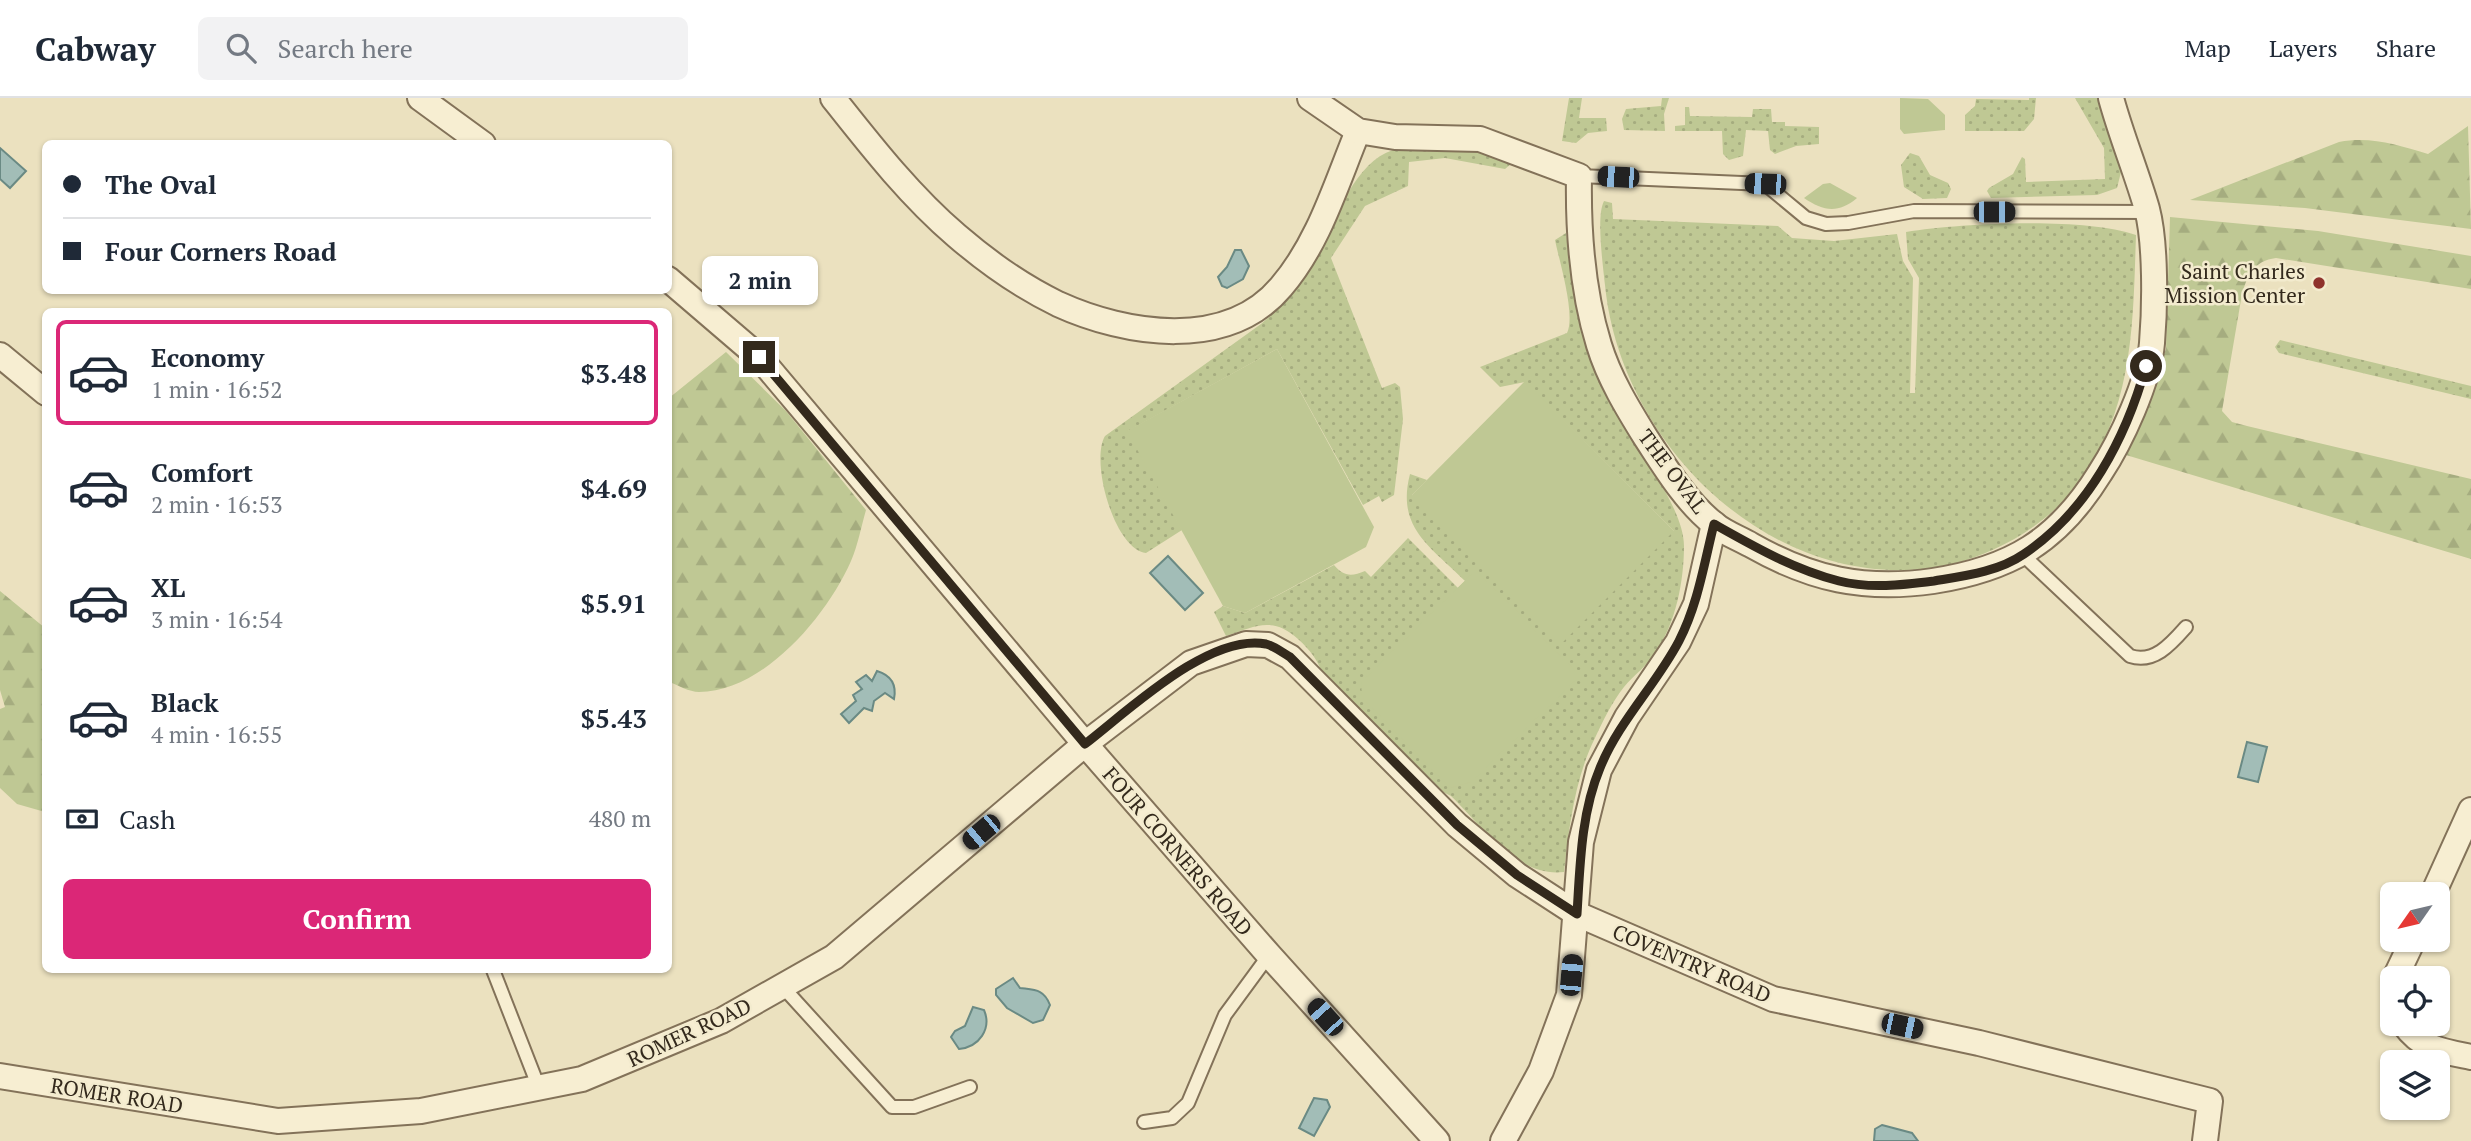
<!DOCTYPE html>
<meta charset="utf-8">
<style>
body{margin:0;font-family:"PT Serif",serif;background:#f2f2f3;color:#1f2937;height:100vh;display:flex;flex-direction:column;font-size:26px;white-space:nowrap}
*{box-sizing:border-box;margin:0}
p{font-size:23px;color:#747a83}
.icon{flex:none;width:38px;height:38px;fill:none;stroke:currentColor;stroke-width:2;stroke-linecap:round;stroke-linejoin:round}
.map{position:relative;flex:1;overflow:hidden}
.sheet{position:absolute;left:42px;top:210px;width:630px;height:665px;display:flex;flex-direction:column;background:#fff;border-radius:10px;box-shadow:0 2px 5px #0004}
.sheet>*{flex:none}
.banner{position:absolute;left:42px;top:42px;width:630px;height:154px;border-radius:10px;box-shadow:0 2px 5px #0004;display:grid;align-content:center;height:154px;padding:0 21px;background:#fff}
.needle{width:46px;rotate:236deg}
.controls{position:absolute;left:2380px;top:784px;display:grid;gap:14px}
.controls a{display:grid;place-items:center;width:70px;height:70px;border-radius:10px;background:#fff;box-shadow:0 2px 5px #0004;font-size:35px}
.end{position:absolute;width:32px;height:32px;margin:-16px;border:9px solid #33291c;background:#fff;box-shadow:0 0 0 4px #fff}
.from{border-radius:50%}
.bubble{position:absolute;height:49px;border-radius:10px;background:#fff;box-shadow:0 2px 5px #0004;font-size:23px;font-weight:700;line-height:49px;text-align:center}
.car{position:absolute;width:21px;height:42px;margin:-21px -10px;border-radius:9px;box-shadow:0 0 5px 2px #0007;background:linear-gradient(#222 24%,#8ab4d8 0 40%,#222 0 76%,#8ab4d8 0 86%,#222 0)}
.banner b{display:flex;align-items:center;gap:24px;height:66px;font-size:26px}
.banner b+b{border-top:2px solid #e0e1e3}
.banner i{width:18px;height:18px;background:#1f2937}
ul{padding:12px 0 0;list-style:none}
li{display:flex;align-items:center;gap:21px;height:105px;margin:0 14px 10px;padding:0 7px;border:4px solid transparent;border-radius:10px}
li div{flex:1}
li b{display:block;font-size:26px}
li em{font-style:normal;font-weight:700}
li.current{border-color:#db2777}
li>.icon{width:63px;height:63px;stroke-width:1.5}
.pay{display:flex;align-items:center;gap:18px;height:77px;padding:0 21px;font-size:26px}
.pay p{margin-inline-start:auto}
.action{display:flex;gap:14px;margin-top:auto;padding:14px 21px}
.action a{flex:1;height:80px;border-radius:10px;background:#db2777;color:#fff;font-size:28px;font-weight:700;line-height:80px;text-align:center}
header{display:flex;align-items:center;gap:42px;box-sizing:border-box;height:98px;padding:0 35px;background:#fff;border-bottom:2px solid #e0e1e3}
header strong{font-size:33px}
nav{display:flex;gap:38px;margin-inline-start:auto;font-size:24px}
.search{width:490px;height:63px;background:#f2f2f3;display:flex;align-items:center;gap:18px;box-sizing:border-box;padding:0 24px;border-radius:10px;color:#747a83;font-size:26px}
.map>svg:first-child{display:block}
.grass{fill:url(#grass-dots)}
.forest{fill:url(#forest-firs)}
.green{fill:#bfc894}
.water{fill:#a2bdb7;stroke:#6a8a84;stroke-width:2}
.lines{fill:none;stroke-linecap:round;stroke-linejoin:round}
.lane-casing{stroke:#837259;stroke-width:16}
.street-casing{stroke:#837259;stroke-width:28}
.lane{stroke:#f7eed2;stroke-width:12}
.street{stroke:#f7eed2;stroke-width:24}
.route{stroke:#33291c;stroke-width:9}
.poi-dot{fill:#8f322c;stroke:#f3ebce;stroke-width:2.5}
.labels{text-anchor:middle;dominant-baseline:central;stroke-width:5;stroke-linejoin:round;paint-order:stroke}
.poi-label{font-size:21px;fill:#33291c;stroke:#f3ebce;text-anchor:end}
.street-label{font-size:21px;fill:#33291c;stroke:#f3ebce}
</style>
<header>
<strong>Cabway</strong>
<div class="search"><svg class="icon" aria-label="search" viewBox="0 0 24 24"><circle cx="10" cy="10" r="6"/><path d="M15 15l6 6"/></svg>Search here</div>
<nav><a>Map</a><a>Layers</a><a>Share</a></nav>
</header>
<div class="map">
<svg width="2471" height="1043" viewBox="0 0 2471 1043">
<defs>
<pattern id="grass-dots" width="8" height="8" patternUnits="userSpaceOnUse" patternTransform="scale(1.75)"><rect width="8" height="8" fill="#bfc894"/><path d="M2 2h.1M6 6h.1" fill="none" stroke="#a5ac7f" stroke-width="1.8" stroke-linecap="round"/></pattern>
<pattern id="forest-firs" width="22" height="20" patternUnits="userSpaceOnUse" patternTransform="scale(1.75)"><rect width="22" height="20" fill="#bfc894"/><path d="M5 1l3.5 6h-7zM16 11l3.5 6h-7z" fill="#a5ac7f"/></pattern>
</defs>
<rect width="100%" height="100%" fill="#ebe1bf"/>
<!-- grass -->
<g class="grass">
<path d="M1569 0H1582L1579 20H1606L1607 33 1588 35 1576 45 1562 43Z"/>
<path d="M1662 0H1669L1664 16 1665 33 1624 32 1622 21 1626 11 1661 8Z"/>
<path d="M2029 0H2036L2034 21 2024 33H1965V17L1975 8 1976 1 2029 2Z"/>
<path d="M2075 0H2100L2123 66 2117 90 2097 97 1991 100 1987 93 1989 90 2013 76 2022 59 2025 61 2026 84 2105 81 2104 50Z"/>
<path d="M1685 9H1689L1690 18 1752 19 1753 11H1771L1772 24H1785V28L1819 29V46L1796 48 1775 56 1770 52 1768 33 1746 32 1743 58 1729 62 1723 56 1722 33H1675V28L1685 27Z"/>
<path d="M1464 48 1517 61 1505 71 1445 60 1409 64 1408 88 1365 108 1331 160 1382 290 1395 285 1400 289 1403 321 1394 397 1382 404 1379 398 1363 407 1277 251 1128 333 1182 432 1146 455C1114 451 1090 363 1105 338L1261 226C1278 211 1297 194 1308 174 1330 138 1350 65 1393 52 1415 45 1441 49 1464 48Z"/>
<path d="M1910 55 1919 58 1930 77 1948 85 1951 91 1947 100 1923 101 1904 89 1901 67Z"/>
<path d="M1604 103 1612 105 1613 121 1778 128 1792 140 1834 143 1897 136 1903 163 1913 180 1910 295H1915L1919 180 1908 161 1906 134C1964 125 2082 119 2136 137 2133 224 2134 310 2079 384 2050 425 2000 454 1953 466 1782 505 1621 352 1605 187 1603 168 1596 118 1604 103Z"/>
<path d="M1566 135C1572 184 1577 233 1597 279 1617 325 1684 403 1684 448 1684 483 1676 524 1656 554 1648 567 1634 577 1624 589 1612 604 1603 623 1595 640 1575 680 1569 729 1564 774 1517 780 1482 728 1451 698L1441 693 1323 577C1317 561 1311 553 1298 541 1272 518 1256 528 1226 538L1214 514 1223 508 1245 515 1334 467C1343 478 1351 479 1365 473L1371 479 1408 440 1458 490 1361 584 1476 472 1465 483C1430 448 1396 430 1410 376L1427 382 1412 397 1674 433 1525 284 1500 289 1480 269 1567 235C1576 217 1559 162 1555 142Z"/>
<path d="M2280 242 2471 288V301L2279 255 2275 249Z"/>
</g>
<!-- forest -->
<g class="forest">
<path d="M2468 28 2471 131 2305 110 2190 102 2339 44C2371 38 2397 47 2428 56Z"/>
<path d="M2170 119 2318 133 2471 158V191L2276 160C2254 163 2248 176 2242 196L2222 313 2232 324 2247 328 2471 381V461L2126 357 2166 251Z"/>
<path d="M726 254 786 313 866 412C861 429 858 447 851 463 827 518 763 594 699 594 689 594 678 587 669 584V300Z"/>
<path d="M0 493 45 530V714L17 706 0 690V611L5 609 0 592Z"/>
</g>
<!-- green -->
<g class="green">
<path d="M1900 0 1928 1 1945 17V32L1904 36 1900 31Z"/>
<path d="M1830 85 1857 100C1838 116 1823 113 1804 100L1823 86Z"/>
<path d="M1277 251 1374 429 1366 449 1245 515 1223 508 1127 333Z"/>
<path d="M1525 283 1674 433 1561 546 1412 397Z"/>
<path d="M1476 472 1580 578 1471 684 1450 690 1362 599 1361 584Z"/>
</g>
<!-- water -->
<g class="water">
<path d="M0 50 26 73 10 90 0 81Z"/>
<path d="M1235 152H1241L1249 168 1243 181 1227 190 1222 188 1218 179 1227 169Z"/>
<path d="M1168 458 1203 495 1185 512 1150 475Z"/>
<path d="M877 573C890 577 897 586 894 601L885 595 874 603 872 613 864 610 849 625 841 616 856 603 853 597 862 591 856 584 866 577 872 583Z"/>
<path d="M2247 644 2267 649 2258 684 2238 679Z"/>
<path d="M1013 880 1020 890C1035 892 1044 891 1050 907L1043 922 1033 925 1007 910 996 897V891Z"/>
<path d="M973 909 984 912C992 931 979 949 959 951L951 939 955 933 965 928Z"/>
<path d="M1314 1000 1327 1002 1330 1009 1314 1038 1299 1030Z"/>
<path d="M1882 1027 1912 1035 1918 1043H1874L1875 1031Z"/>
</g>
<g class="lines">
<!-- lane casing -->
<g class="lane-casing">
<g id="lane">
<path d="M1579 78 1765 86 1806 120 1826 126 1848 125 1914 113 2148 114"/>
<path d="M2023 457 2130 558C2154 566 2171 546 2186 529"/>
<path d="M493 872 539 990"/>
<path d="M782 888 892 1009H914L970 989"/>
<path d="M1144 1024 1172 1020 1188 1005 1225 917 1269 857"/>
</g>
</g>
<!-- street casing -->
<g class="street-casing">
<g id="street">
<path d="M420 0 483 46"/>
<path d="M833 0C871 48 910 98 957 138 986 163 1023 189 1058 206 1126 237 1227 253 1281 189 1319 145 1336 86 1358 33"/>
<path d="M1310 0 1358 33 1395 39 1480 41 1579 78C1578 135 1582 192 1599 247 1609 280 1628 311 1646 340 1665 369 1686 404 1714 426 1724 435 1739 440 1751 447 1811 481 1864 493 1933 483 2011 471 2058 443 2100 375 2121 343 2149 283 2152 245 2155 209 2156 145 2147 111 2136 73 2121 37 2111 0"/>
<path d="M668 181 759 259 1085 646 1269 857 1437 1043"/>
<path d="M0 257 46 295"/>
<path d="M2433 796 2471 712"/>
<path d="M2395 880 2413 842"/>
<path d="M2404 926C2422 951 2442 953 2471 959"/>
<path d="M0 978 278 1023 421 1013 582 981 721 923 834 859 1085 646 1191 565 1246 546 1268 547 1290 559 1457 727 1517 777 1577 816 1773 901 1979 945 2210 1003 2205 1043"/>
<path d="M1503 1043 1541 973 1569 897 1581 744 1599 672 1627 619 1678 544 1696 506 1714 426"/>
</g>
</g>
<!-- lane -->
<use href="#lane" class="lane"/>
<!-- street -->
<use href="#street" class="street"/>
</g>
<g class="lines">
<!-- route -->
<path class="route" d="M759 259 1085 646C1128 613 1209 535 1266 546 1274 548 1283 555 1290 559L1457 727 1517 777 1577 816C1580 768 1581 715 1600 670 1619 623 1656 587 1679 543 1698 506 1704 466 1714 426 1755 449 1793 471 1839 483 1870 491 1902 487 1934 483 1964 478 1998 474 2024 456 2088 413 2126 340 2146 268"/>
</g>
<!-- markers -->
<circle class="poi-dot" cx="2319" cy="185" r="7"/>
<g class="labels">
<!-- poi labels -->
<g class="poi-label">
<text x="2305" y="173">Saint Charles<tspan x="2305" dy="24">Mission Center</tspan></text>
</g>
<!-- street labels -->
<g class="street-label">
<text transform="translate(1673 373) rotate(53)">THE OVAL</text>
<text transform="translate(1178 753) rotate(49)">FOUR CORNERS ROAD</text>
<text transform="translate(1692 865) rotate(23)">COVENTRY ROAD</text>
<text transform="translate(689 934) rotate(-25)">ROMER ROAD</text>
<text transform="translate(117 997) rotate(9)">ROMER ROAD</text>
</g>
</g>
</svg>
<div class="controls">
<a><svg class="needle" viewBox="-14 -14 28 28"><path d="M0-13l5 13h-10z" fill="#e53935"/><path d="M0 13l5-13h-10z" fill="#747a83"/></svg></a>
<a><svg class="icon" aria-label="locate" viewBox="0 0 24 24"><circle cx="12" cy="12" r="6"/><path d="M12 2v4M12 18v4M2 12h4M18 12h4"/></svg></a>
<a><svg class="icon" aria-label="layers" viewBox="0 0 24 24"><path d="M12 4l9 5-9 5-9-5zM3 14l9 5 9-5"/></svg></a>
</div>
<i class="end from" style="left:2146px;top:268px"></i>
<i class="end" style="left:759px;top:259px"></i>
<div class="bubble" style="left:702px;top:158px;width:116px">2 min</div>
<i class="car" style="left:1618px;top:79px;rotate:273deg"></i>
<i class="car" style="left:1765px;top:86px;rotate:272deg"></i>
<i class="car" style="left:1994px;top:114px;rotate:90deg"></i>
<i class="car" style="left:981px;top:734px;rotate:230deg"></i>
<i class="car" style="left:1571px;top:877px;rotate:5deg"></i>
<i class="car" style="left:1325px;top:919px;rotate:318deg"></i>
<i class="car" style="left:1902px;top:928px;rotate:102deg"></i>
<div class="banner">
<b><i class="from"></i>The Oval</b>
<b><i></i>Four Corners Road</b>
</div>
<section class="sheet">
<ul>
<li class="current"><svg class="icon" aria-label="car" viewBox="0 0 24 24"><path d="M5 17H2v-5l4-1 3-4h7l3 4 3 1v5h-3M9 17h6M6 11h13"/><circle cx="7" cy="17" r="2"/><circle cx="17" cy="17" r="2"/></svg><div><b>Economy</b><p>1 min · 16:52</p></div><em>$3.48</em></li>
<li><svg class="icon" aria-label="car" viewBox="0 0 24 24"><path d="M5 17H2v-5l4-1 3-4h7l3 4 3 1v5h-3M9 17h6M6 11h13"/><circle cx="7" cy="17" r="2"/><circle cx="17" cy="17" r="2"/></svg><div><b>Comfort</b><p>2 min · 16:53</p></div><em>$4.69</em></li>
<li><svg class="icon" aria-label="car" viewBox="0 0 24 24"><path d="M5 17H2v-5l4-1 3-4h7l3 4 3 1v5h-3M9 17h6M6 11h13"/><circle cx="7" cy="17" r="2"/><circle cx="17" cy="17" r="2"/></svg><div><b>XL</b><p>3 min · 16:54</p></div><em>$5.91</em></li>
<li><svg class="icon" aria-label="car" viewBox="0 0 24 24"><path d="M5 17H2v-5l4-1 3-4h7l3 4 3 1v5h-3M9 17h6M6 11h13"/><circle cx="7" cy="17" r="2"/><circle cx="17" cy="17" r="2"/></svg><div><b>Black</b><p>4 min · 16:55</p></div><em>$5.43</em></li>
</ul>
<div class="pay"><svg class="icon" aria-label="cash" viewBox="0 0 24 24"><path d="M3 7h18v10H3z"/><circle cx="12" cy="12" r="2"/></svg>Cash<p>480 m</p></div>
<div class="action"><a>Confirm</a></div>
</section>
</div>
